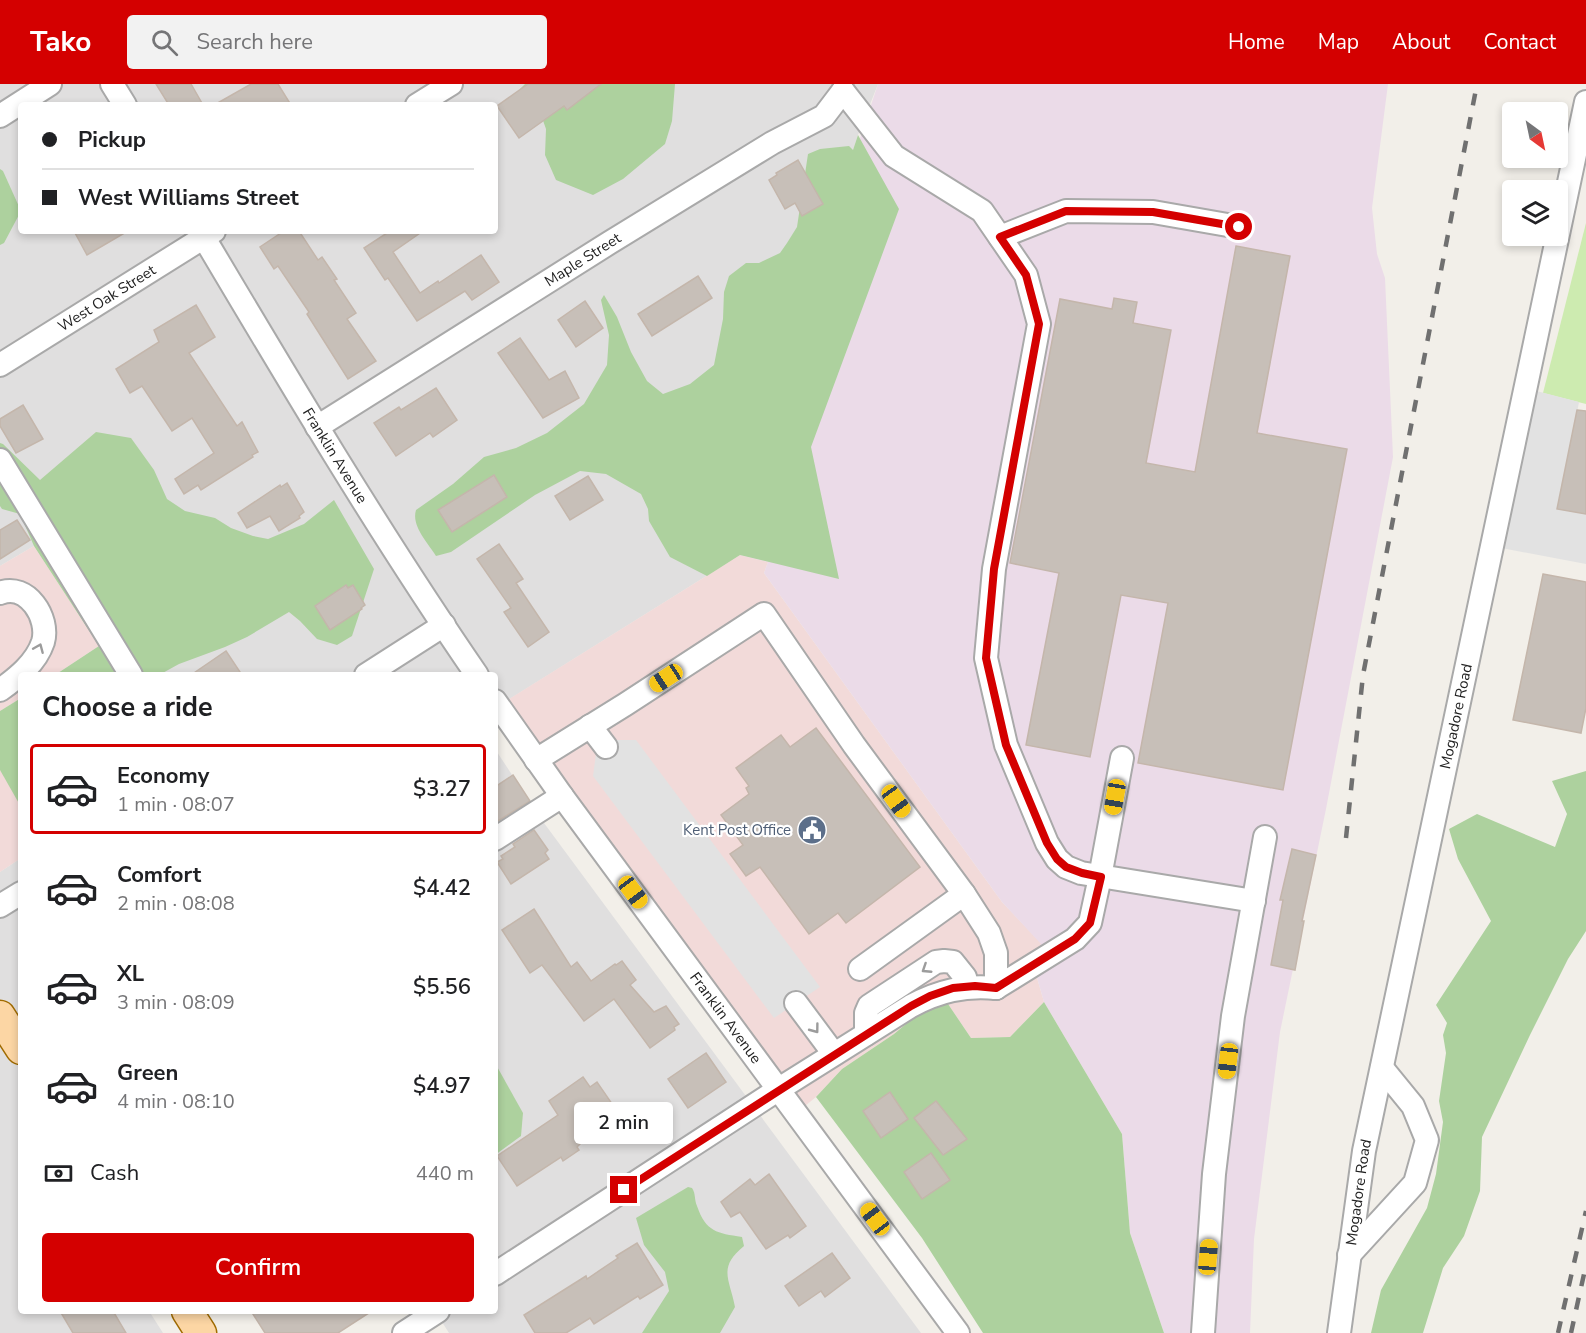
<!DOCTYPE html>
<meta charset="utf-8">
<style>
body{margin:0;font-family:"Nunito Sans",sans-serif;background:#f2f2f2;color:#202124;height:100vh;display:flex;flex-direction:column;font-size:22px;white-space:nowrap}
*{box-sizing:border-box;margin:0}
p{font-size:20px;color:#757577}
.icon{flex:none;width:33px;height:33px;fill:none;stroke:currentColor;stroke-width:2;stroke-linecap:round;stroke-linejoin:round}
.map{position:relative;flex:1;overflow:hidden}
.details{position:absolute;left:18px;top:588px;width:480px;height:642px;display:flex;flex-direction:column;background:#fff;border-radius:6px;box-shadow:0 3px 9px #0003}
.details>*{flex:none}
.guide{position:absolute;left:18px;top:18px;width:480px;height:132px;border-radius:6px;box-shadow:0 3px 9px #0003;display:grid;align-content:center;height:132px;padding:0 24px;background:#fff}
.needle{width:39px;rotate:147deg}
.fabs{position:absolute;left:1502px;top:18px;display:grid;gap:12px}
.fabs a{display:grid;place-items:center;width:66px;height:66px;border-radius:6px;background:#fff;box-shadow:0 3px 9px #0003;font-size:30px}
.end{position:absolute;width:27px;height:27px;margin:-14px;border:8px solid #d40000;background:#fff;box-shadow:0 0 0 3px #fff}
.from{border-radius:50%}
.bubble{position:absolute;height:42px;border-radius:6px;background:#fff;box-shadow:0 3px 9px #0003;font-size:20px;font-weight:600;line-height:42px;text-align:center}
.car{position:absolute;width:18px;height:36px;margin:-18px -9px;border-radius:8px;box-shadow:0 0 4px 2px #0007;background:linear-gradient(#f5c518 24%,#345 0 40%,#f5c518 0 76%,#345 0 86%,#f5c518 0)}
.guide b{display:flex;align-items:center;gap:21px;height:57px;font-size:22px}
.guide b+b{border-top:2px solid #e0e0e0}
.guide i{width:15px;height:15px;background:#202124}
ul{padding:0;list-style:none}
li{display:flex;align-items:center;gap:18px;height:90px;margin:0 12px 9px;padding:0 12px;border:3px solid transparent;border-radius:6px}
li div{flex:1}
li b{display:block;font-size:22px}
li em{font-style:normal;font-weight:600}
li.selected{border-color:#d40000}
li>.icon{width:54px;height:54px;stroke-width:1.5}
h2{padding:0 24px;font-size:27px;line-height:72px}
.pay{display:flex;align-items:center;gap:15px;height:66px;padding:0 24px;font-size:22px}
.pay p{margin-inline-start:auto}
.cta{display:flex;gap:12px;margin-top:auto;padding:12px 24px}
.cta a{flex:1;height:69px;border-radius:6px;background:#d40000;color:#fff;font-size:24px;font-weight:600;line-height:69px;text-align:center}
header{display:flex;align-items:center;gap:36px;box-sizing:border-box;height:84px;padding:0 30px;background:#d40000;color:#fff}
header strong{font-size:28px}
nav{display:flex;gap:33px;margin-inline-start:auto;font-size:21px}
.search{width:420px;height:54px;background:#f2f2f2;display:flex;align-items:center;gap:15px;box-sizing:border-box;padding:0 21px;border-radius:6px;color:#757577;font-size:22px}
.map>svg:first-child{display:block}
.residential{fill:#e0dfdf;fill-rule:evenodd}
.commercial{fill:#f2dad9}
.industrial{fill:#ebdbe8}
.grass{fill:#cdebb0}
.forest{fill:#add19e}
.parking{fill:#e2e2e2}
.building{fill:#c7bfb8;stroke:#c4b6ab;stroke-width:1.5}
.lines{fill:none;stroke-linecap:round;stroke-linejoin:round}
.minor-casing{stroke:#a9a9a9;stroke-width:26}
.major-casing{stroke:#a06b00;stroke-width:33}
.minor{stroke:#fff;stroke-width:22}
.major{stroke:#fcd6a4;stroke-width:30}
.rail{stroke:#707070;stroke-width:4.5;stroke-dasharray:12 12;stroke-linecap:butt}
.oneway{stroke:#9c9c9c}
.route{stroke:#d40000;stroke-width:8}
.labels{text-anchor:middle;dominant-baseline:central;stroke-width:4.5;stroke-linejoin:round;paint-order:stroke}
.street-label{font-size:15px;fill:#222;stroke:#fff}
.service-label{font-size:15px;fill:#4e5e75;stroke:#fff;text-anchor:end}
</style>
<header>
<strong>Tako</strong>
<div class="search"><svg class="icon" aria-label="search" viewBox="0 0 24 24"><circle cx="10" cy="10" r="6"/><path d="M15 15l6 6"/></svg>Search here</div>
<nav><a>Home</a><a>Map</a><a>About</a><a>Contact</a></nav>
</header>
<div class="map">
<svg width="1586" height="1249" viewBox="0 0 1586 1249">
<rect width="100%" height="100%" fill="#f2efe9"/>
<!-- residential -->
<g class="residential">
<path d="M0 0H878L858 51 786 278 740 471 495 624V591H55L99 562 34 462 0 482ZM21 21H495V147H21Z"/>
<path d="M495 665 544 739 921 1249H449L435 1227H495Z"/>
<path d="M21 774V1227H149L163 1249H0V788Z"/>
</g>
<!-- commercial -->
<g class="commercial">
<path d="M34 462 99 562 55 591H21V614L0 627V482Z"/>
<path d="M740 471 768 478 764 489 1002 818 1042 860 1031 873 1044 918 1010 953 971 954 946 917 918 930 894 950 842 985 816 1013 800 1026 501 620Z"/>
<path d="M0 673 21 705V774L0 788Z"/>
</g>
<!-- industrial -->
<path class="industrial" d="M878 0H1388L1372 124 1377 170 1385 194 1393 373 1326 725 1280 948 1254 1155 1250 1249H1164L1130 1149 1122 1050 1044 918 1031 873 1041 860 1002 818 764 489 768 478 740 471 786 278Z"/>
<!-- grass -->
<path class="grass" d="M1586 139V320L1543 309Z"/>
<!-- forest -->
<g class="forest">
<path d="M525 0H539L551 14 567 25 589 0H675L672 37 665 60 623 95 593 111 556 96 545 71 546 45 539 25 520 5Z"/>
<path d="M858 51 899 125 811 363 839 495 740 471 707 492 670 473 649 437 648 425 641 410 606 390 580 387 535 411 451 468 436 472C428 459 411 442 416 426L453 400 484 373 516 364 547 349 584 320 607 281 609 251 601 216 604 211 617 233 631 268 647 297 663 310 690 300 714 281 723 235 724 208 729 192 746 179H759L780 169 787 159 797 143 808 70 820 65 849 62 853 66Z"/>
<path d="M0 85 3 87 21 127 4 159 0 161Z"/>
<path d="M96 348 131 354 154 386 167 415 185 427 215 434 231 444 253 452 268 455 304 440 334 416 374 485 352 552 337 561 317 555 300 537 289 528 247 553 225 563 179 580 159 591H55L99 562 34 462 20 430 2 425 0 422V359L3 360 40 396Z"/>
<path d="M21 614V723L0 686V627Z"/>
<path d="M1586 687V847L1568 875 1530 951 1482 1053 1480 1107 1464 1152 1443 1184 1423 1249H1371L1381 1206 1427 1124 1436 1090 1443 1038 1439 1017 1446 969 1443 951 1447 939 1436 921 1491 837 1458 775 1449 745 1477 730 1555 763 1567 730 1552 697Z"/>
<path d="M946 917 971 954 1010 953 1044 918 1122 1050 1130 1149 1164 1249H983L922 1154 816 1013 842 985 894 950 918 930Z"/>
<path d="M495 979 523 1029 521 1052 495 1071Z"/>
<path d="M688 1103 692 1104C696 1110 694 1115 697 1122 706 1148 717 1149 742 1153L744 1162C717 1184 730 1195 735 1223L720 1249H642L669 1207 665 1188 644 1161 636 1134Z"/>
</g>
<!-- parking -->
<g class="parking">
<path d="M1525 304 1579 318 1558 424 1586 430V480L1491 462Z"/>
<path d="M614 656H636L820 903 774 934 593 692 596 670Z"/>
</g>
<!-- building -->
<g class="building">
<path d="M156 0H191L203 21H169Z"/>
<path d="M251 0H278L291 21H214Z"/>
<path d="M528 0H601L567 26 564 22 519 54 497 22Z"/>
<path d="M798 76 823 120 802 132 795 119 785 125 769 96 777 91 776 89Z"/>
<path d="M74 147H128L87 171Z"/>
<path d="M284 147H299L318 176 322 173 337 195 334 196 356 229 347 235 376 277 348 295 307 230 309 228 278 182 274 185 260 163Z"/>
<path d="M390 147H423L393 168 420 209 438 197 439 199 481 171 499 198 472 216 465 207 417 237 388 194 385 196 364 164Z"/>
<path d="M1236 162 1290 172 1257 349 1347 365 1283 706 1138 679 1168 519 1121 511 1090 673 1026 661 1059 489 1010 479 1060 215 1112 225 1114 214 1137 218 1133 239 1171 246 1146 379 1195 388Z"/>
<path d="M698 192 712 214 652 252 638 230Z"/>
<path d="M585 217 603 244 576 263 558 236Z"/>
<path d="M196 221 215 253 189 269 237 342 242 338 258 368 252 371 253 373 201 406 198 401 184 410 175 395 214 369 192 334 172 347 142 302 130 309 116 285 159 258 154 246Z"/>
<path d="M520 254 549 296 565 287 579 314 543 334 498 269Z"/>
<path d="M436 304 457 336 433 353 430 349 396 372 374 339 399 323 401 326Z"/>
<path d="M23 321 43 355 16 369 0 342V335Z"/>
<path d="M1577 326 1586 327V430L1557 425Z"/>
<path d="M494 391 507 413 452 448 438 426Z"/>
<path d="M588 392 603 416 570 436 555 412Z"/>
<path d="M287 399 304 428 299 432 300 434 279 447 270 432 247 444 238 429 280 401 281 403Z"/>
<path d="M17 436 30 456 0 475V446Z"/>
<path d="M499 460 523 495 516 499 549 548 528 563 504 528 511 524 477 475Z"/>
<path d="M1543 490 1586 498V624L1581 649 1513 636Z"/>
<path d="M346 501 348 504 353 501 365 521 361 524 362 525 330 546 315 522Z"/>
<path d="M226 567 242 591H191Z"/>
<path d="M816 644 920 783 846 839 838 829 809 850 760 783 746 792 730 770 743 761 721 731 749 710 746 704 749 702 736 684 781 651 790 663Z"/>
<path d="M513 691 530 717 498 737 495 732V703Z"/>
<path d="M534 746 548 766 545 769 549 775 511 800 497 778 503 775 501 772 515 763 513 760Z"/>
<path d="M1292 765 1316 771 1302 837H1304L1295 886 1271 881 1283 816H1280Z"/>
<path d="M534 825 571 883 577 878 591 897 615 880 616 881 622 877 636 896 630 901 654 928 666 922 679 940 674 943 675 946 650 964 614 915 584 937 542 881 530 889 502 846Z"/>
<path d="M706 969 726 998 688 1024 668 995Z"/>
<path d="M583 993 590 1003 597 998 619 1030 614 1033 616 1036 580 1060 577 1063 579 1066 563 1077 561 1073 517 1102 497 1072 558 1031 549 1017Z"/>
<path d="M890 1008 908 1035 881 1054 863 1027Z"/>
<path d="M936 1017 967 1055 943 1071 914 1034Z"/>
<path d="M931 1069 950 1096 922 1115 904 1088Z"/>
<path d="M769 1090 806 1142 790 1154 788 1151 766 1165 740 1128 731 1133 721 1118 750 1095 755 1101Z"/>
<path d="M637 1159 663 1201 640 1215 638 1212 594 1240 590 1234 566 1249H535L524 1231 586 1192 587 1195 618 1174 616 1172Z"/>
<path d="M832 1169 850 1194 825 1213 821 1207 799 1222 785 1202Z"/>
<path d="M60 1227H113L126 1249H73Z"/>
<path d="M251 1227H372L338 1249H265Z"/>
</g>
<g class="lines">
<!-- minor casing -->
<g class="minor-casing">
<g id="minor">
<path d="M112 0 125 21"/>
<path d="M843 7 894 72 982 127 1026 191 1039 240 994 485 986 574 1006 661 1047 759 1057 775 1066 783 1081 789 1254 817"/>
<path d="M417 21 451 0"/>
<path d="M0 32 50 0"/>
<path id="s1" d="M200 147C289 297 378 447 477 591"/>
<path d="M1000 153 1066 127 1153 128 1239 143"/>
<path id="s2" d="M0 281 214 147"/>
<path id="s3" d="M317 343 609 159 772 59 824 32 843 7"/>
<path d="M0 376 131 591"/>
<path d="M0 509C27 498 50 534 43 558 36 579 17 594 0 606"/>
<path d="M366 591 444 541"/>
<path id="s4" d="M495 617 562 712 958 1249"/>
<path d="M590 642 606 663"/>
<path d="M536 676 626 620 764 530 854 661 964 810 860 885"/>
<path d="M495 755 562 712"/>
<path d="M964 810 989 849 996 869V904"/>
<path d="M0 822 21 809"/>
<path d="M996 904 1075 855 1090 839 1100 793 1122 674"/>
<path d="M796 919 834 970"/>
<path d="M866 950V929L869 922 936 878 944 877 953 878 965 893 967 903"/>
<path d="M1349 1171 1415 1099 1427 1056 1413 1022 1382 984"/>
<path d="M495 1190 779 1005 911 922C939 907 964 901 996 904"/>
<path d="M404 1249 438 1227"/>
<path d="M1203 1249 1214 1090 1233 932 1265 753"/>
<path id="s5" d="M1339 1249 1364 1067 1586 18"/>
</g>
</g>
<!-- major casing -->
<g class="major-casing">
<g id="major">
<path d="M0 932 21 965"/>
<path d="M187 1227 201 1249"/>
</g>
</g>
<!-- minor -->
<use href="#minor" class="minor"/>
<!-- major -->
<use href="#major" class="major"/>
<!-- rail -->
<g class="rail">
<path d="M1346 754 1363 591 1477 0"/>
<path d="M1558 1249 1586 1127"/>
<path d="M1571 1249 1586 1181"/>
</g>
</g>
<!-- one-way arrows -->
<defs><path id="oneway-chevron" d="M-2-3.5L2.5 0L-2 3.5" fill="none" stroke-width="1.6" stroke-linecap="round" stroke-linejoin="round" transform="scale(1.5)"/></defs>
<g class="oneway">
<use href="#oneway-chevron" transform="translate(39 564) rotate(-67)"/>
<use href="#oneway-chevron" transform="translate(926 885) rotate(147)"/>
<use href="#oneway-chevron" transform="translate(815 945) rotate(53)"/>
</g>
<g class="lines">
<!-- route -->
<path class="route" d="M624 1106 911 922 930 912 953 904 975 902 996 904 1075 855 1090 839 1101 793 1082 789 1066 783 1057 775 1047 759 1006 661 986 574 994 485 1039 240 1026 191 1000 153 1066 127 1153 128 1239 143"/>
</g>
<!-- icons -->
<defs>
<g id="civic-disc" transform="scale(1.5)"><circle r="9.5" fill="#5c6f8a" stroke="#fff"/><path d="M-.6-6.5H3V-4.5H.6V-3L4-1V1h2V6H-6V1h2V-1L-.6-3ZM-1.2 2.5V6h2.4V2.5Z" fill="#fff"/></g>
</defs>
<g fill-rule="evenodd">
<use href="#civic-disc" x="812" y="746"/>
</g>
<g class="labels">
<!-- street labels -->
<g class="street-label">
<text stroke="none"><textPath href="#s3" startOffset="314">Maple Street</textPath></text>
<text stroke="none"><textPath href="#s2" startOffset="126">West Oak Street</textPath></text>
<text stroke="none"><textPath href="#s1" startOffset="262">Franklin Avenue</textPath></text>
<text stroke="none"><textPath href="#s5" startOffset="628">Mogadore Road</textPath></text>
<text stroke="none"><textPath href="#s4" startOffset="392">Franklin Avenue</textPath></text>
<text stroke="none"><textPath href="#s5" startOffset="142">Mogadore Road</textPath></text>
</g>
<!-- service labels -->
<g class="service-label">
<text x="791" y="746">Kent Post Office</text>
</g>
</g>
</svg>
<div class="fabs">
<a><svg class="needle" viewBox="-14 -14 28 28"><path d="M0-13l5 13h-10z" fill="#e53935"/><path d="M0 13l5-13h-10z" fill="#757577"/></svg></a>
<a><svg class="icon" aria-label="layers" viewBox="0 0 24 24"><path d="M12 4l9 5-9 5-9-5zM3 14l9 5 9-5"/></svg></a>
</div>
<i class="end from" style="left:1239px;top:143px"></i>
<i class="end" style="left:624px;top:1106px"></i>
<div class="bubble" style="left:574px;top:1018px;width:99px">2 min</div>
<i class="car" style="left:666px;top:594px;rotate:237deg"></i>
<i class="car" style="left:1115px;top:713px;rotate:190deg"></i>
<i class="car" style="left:896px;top:717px;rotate:144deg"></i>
<i class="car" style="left:633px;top:808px;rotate:143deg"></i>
<i class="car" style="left:1228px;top:977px;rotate:187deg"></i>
<i class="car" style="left:875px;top:1135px;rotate:323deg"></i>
<i class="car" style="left:1208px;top:1173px;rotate:5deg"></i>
<div class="guide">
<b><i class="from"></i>Pickup</b>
<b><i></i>West Williams Street</b>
</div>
<section class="details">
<h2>Choose a ride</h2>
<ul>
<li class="selected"><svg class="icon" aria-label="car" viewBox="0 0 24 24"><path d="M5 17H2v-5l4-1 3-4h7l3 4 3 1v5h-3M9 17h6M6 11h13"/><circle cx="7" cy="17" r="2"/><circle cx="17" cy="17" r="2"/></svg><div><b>Economy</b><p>1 min · 08:07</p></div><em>$3.27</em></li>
<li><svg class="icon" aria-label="car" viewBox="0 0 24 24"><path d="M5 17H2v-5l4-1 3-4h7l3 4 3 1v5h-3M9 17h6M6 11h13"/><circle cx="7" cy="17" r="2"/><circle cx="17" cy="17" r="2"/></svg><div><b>Comfort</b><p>2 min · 08:08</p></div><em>$4.42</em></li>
<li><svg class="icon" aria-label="car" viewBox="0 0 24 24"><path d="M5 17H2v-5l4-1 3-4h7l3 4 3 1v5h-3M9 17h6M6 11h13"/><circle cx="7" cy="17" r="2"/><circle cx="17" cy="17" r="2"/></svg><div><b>XL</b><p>3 min · 08:09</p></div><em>$5.56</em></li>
<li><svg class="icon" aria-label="car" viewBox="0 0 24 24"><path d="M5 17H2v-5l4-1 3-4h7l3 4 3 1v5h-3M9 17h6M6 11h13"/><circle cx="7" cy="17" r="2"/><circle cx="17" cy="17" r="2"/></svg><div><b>Green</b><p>4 min · 08:10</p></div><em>$4.97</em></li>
</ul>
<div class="pay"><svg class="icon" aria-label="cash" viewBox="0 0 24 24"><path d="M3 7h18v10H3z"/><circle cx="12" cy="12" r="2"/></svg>Cash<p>440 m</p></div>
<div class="cta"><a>Confirm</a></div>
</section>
</div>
